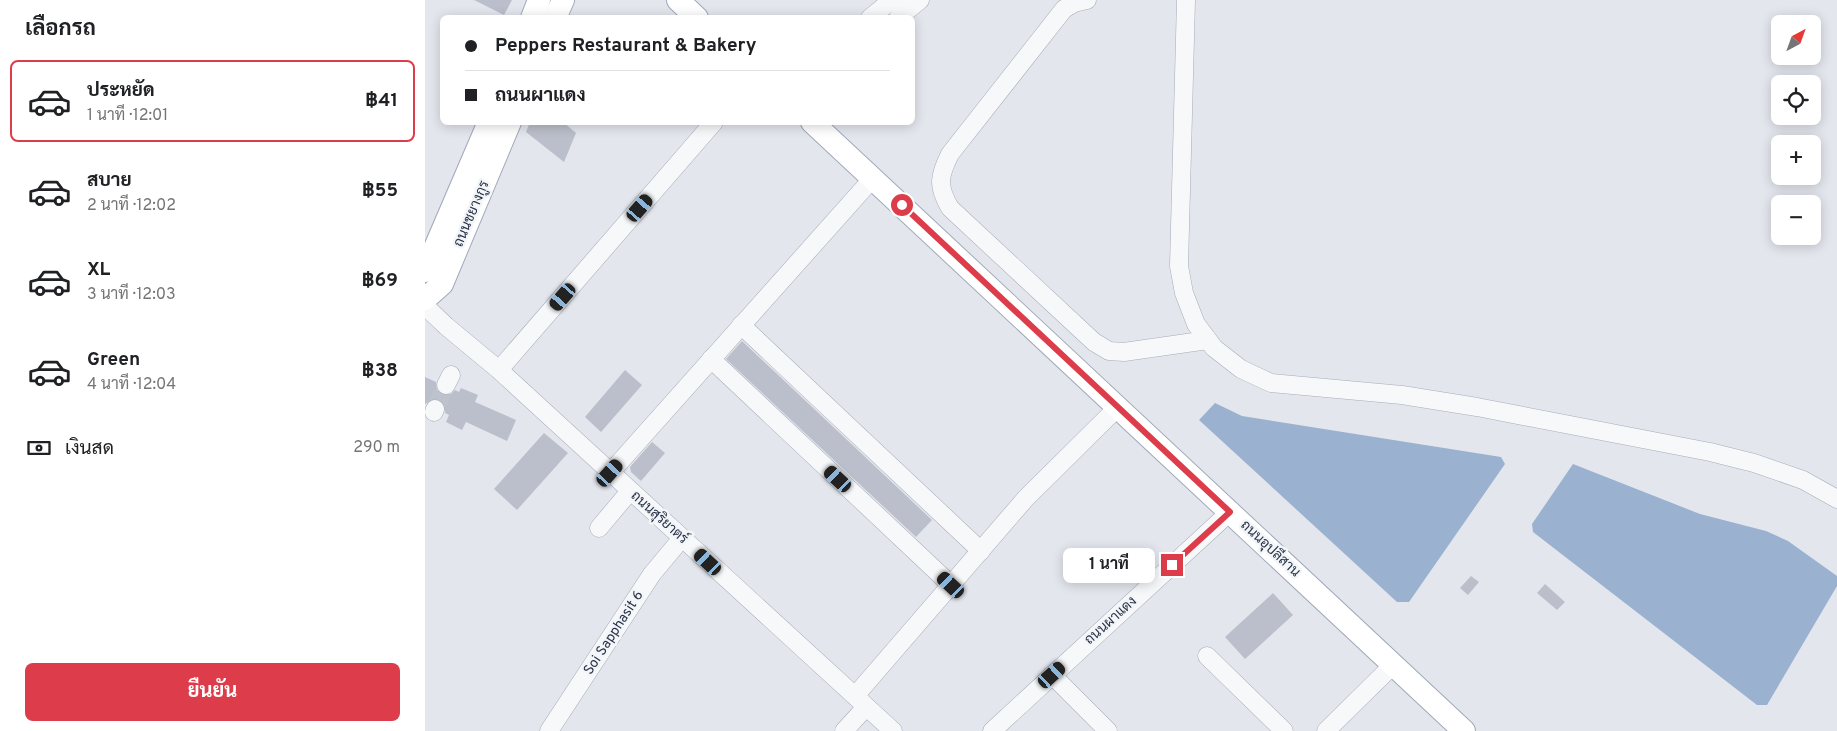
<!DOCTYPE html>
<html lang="th">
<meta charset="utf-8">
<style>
body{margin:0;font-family:Overpass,Sarabun,sans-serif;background:#f6f6f6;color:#202124;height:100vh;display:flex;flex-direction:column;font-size:19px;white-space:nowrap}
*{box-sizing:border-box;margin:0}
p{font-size:16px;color:#757577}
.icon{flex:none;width:28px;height:28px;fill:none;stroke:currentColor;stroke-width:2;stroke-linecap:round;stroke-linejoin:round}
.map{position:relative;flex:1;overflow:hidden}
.drawer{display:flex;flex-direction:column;background:#fff;width:425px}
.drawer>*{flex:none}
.top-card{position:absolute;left:15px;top:15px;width:475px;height:110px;border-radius:8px;box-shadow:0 2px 12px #0003;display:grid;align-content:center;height:110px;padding:0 25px;background:#fff}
.needle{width:32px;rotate:41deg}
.fabs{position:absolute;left:1346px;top:15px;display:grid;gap:10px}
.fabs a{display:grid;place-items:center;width:50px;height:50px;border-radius:8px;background:#fff;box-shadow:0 2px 12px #0003;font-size:25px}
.end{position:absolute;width:22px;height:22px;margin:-11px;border:6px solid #dd3d4a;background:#fff;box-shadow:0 0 0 2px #fff}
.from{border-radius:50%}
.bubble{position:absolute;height:35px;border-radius:8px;background:#fff;box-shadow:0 2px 12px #0003;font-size:16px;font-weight:700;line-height:35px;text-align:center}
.car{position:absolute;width:15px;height:30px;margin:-15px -8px;border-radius:6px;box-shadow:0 0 4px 1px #0007;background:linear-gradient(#222 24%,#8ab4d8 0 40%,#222 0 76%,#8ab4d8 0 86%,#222 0)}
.top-card b{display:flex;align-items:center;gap:18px;height:48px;font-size:19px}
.top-card b+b{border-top:1px solid #e0e0e0}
.top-card i{width:12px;height:12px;background:#202124}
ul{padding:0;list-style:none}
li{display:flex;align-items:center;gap:15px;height:82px;margin:0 10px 8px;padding:0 15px;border:2px solid transparent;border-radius:8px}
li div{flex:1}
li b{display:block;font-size:19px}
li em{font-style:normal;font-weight:700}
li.on{border-color:#dd3d4a}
li>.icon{width:45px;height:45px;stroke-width:1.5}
h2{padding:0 25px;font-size:22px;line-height:60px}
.pay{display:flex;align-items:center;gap:12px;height:55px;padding:0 25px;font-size:19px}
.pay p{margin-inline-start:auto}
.cta{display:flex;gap:10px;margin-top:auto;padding:10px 25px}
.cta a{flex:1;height:58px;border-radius:8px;background:#dd3d4a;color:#fff;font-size:20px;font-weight:700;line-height:58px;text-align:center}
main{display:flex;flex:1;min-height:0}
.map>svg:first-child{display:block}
.water{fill:#9bb1d0}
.building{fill:#babfcb}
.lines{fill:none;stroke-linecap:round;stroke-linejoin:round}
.minor-tunnel{stroke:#bec2cc;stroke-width:18;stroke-dasharray:18 9;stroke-linecap:butt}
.minor-casing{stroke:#a7acb8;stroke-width:19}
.major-casing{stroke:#a1a9ba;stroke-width:24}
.minor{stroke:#f7f8fa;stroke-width:18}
.major{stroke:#fff;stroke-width:22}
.route{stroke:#dd3d4a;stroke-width:6}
.labels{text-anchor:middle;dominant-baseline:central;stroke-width:5;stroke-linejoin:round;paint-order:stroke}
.street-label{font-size:14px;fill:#293247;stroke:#f3f6f9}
</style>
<main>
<section class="drawer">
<h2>เลือกรถ</h2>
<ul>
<li class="on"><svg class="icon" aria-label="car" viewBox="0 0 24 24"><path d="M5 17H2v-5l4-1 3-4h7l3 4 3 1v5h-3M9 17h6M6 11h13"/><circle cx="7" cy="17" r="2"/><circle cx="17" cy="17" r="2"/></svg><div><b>ประหยัด</b><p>1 นาที · 12:01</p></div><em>฿41</em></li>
<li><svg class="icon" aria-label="car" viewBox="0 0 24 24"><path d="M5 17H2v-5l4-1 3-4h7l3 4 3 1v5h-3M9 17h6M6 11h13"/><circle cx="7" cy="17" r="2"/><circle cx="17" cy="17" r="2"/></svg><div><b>สบาย</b><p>2 นาที · 12:02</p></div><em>฿55</em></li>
<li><svg class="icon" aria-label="car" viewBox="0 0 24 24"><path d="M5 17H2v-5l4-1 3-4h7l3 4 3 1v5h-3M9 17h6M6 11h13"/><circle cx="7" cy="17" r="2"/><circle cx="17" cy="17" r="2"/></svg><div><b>XL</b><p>3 นาที · 12:03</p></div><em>฿69</em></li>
<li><svg class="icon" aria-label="car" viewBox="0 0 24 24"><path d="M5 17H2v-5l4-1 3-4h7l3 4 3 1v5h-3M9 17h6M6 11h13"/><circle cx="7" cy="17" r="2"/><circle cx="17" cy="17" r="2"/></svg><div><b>Green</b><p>4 นาที · 12:04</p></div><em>฿38</em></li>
</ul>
<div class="pay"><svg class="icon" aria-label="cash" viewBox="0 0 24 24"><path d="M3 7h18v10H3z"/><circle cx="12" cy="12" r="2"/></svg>เงินสด<p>290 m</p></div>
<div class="cta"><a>ยืนยัน</a></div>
</section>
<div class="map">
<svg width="1412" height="731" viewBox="0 0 1412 731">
<rect width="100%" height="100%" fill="#e3e6ed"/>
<!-- water -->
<g class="water">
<path d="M790 403 817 416 1076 457 1080 464 984 602H972L774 420Z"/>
<path d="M1148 464 1275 514 1341 531 1363 541 1412 576V586L1342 705H1332L1108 532 1107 524Z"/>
</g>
<!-- building -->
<g class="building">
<path d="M49 0H87L79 15Z"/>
<path d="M105 122H138L151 133 139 162 101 132Z"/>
<path d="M317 341 507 520 491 537 301 359Z"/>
<path d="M200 370 217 385 176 432 160 417Z"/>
<path d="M0 377 11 382 12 390 17 395 26 394 30 390 34 392 36 388 53 395 50 402 91 420 82 441 41 422 37 430 21 422 24 415 20 413V407L18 402 8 399 0 404Z"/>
<path d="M119 433 143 453 92 510 69 489Z"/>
<path d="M227 442 240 453 216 481 206 472 205 467Z"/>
<path d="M1046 576 1054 582 1043 595 1035 588Z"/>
<path d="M1120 584 1140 602 1132 610 1112 593Z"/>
<path d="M848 593 868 615 820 659 800 637Z"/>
</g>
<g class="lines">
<!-- minor-tunnel -->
<path class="minor-tunnel" d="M10 409 21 385"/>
<!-- minor casing -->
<g class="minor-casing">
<g id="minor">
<path d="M662 0 649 3 639 9 525 154C514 176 512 186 525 208L669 342 684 351 699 352 783 340"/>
<path d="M761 0 754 266 759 293 771 324 789 348 816 369 846 383 977 395 1052 407 1285 452 1329 463 1378 480 1412 499"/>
<path d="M445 18 462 4 472 0"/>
<path d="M473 18 495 0"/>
<path d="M0 306 21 326 74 370 468 731"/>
<path d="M316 325 556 551"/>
<path d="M286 359 526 585"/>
<path d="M74 370 289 122"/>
<path d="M21 385 26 375"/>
<path d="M9 412 10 409"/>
<path d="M185 473 448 178"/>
<path d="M174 528 205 491"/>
<path d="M782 656 859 731"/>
<path d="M627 675 683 731"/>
<path d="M430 696 601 498 693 407"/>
<path d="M124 731 227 574 257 538"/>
<path d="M419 731 441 707"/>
<path d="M567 731 805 512"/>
<path d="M901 731 968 665"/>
</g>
</g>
<!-- major casing -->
<g class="major-casing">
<g id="major">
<path d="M253 0 272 18"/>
<path d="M107 18 114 0"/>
<path d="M130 18 138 0"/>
<path d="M387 122 1039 731"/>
<path d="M0 271 64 122"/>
<path d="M0 299 17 284 85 122"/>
</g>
</g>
<!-- minor -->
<use href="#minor" class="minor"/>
<!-- major -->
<use href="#major" class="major"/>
</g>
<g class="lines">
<!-- route -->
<path class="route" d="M477 205 805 512 747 565"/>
</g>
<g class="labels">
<!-- street labels -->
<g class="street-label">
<text transform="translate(47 214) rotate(-67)">ถนนชยางกูร</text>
<text transform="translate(234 518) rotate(42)">ถนนสุริยาตร์</text>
<text transform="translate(845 549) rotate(43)">ถนนอุปลีสาน</text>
<text transform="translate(686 621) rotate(-42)">ถนนผาแดง</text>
<text transform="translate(189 633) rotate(-57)">Soi Sapphasit 6</text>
</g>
</g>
</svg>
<div class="fabs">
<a><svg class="needle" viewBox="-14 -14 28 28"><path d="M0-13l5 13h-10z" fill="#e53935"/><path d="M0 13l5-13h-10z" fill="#757577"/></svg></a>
<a><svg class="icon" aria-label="locate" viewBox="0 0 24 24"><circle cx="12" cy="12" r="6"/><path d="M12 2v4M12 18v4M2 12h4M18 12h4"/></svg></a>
<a>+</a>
<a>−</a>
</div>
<i class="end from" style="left:477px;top:205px"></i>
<i class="end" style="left:747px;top:565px"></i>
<div class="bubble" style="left:638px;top:548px;width:92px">1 นาที</div>
<i class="car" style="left:215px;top:208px;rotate:41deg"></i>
<i class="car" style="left:138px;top:297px;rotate:221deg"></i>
<i class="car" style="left:185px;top:473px;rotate:42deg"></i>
<i class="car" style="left:413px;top:479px;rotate:313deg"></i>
<i class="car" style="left:283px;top:562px;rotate:313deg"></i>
<i class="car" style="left:526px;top:585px;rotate:313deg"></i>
<i class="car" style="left:627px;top:675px;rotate:48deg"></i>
<div class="top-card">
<b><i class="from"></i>Peppers Restaurant &amp; Bakery</b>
<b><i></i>ถนนผาแดง</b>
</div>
</div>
</main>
